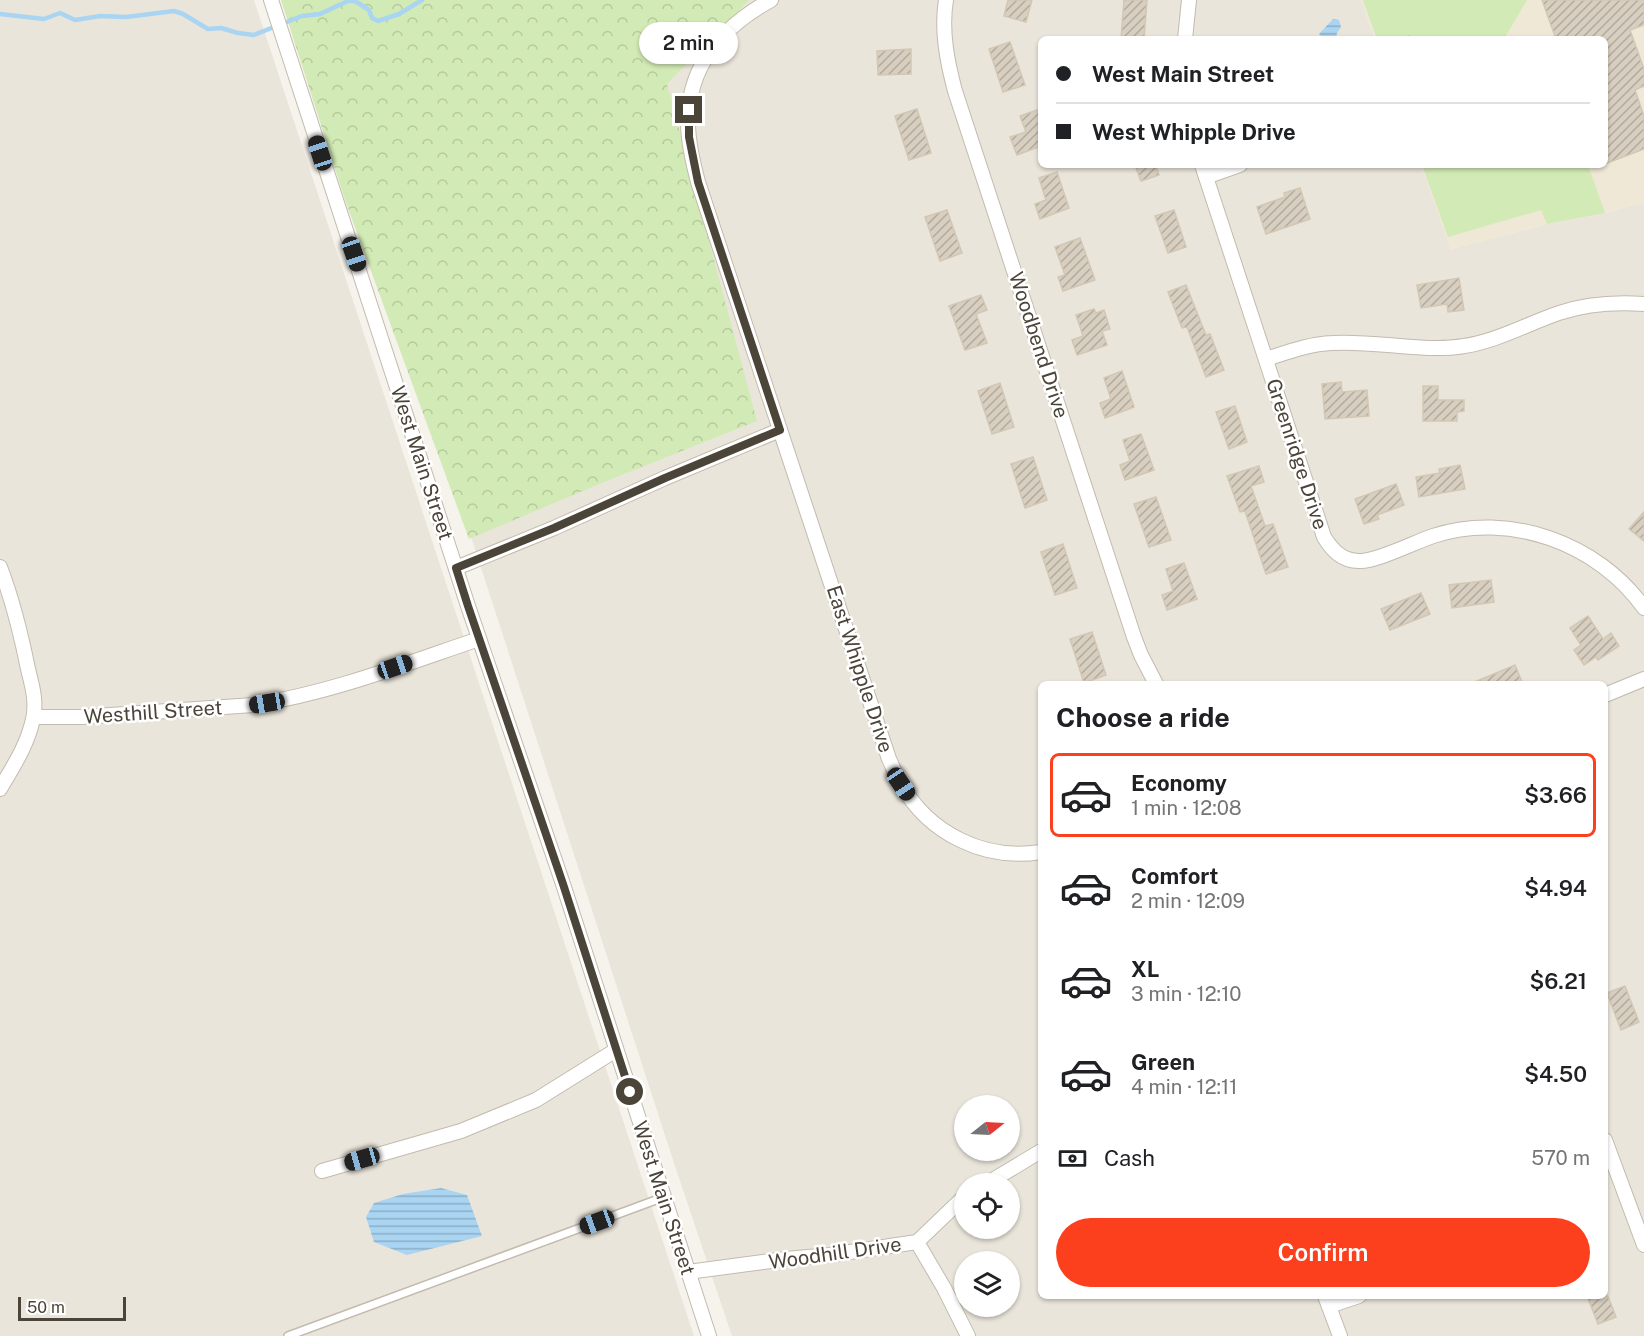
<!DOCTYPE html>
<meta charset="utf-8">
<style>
body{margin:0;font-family:"Public Sans",sans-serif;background:#f6f6f6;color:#202124;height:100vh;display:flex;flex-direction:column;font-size:22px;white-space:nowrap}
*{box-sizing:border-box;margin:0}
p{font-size:20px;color:#757577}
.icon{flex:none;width:33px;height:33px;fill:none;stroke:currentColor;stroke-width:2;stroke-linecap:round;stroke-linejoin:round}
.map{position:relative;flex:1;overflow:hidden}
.drawer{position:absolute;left:1038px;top:681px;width:570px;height:618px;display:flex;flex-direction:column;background:#fff;border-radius:9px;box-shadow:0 2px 4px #0004}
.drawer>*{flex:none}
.top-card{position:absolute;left:1038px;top:36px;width:570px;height:132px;border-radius:9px;box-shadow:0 2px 4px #0004;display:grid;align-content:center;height:132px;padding:0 18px;background:#fff}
.needle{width:39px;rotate:72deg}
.buttons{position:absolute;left:954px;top:1095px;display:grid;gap:12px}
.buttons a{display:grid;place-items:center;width:66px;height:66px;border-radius:50%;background:#fff;box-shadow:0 2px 4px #0004;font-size:30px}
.scale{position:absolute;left:18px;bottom:15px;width:108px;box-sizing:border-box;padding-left:6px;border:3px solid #4b4439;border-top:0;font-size:16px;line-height:21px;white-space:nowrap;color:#4b4439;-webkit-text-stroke:4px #fff;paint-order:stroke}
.end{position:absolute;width:27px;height:27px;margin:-14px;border:8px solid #4b4439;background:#fff;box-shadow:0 0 0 3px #fff}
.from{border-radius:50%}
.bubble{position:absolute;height:42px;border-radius:21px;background:#fff;box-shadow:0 2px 4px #0004;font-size:20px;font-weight:600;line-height:42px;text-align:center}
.car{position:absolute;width:18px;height:36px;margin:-18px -9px;border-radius:8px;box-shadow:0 0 4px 2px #0007;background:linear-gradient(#222 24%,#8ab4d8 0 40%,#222 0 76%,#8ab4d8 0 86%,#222 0)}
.top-card b{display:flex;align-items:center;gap:21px;height:57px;font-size:22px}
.top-card b+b{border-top:2px solid #e0e0e0}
.top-card i{width:15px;height:15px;background:#202124}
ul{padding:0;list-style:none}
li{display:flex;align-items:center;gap:18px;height:84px;margin:0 12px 9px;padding:0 6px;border:3px solid transparent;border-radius:9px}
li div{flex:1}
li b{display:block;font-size:22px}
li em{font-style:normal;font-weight:600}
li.active{border-color:#fc3f1d}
li>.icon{width:54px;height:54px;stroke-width:1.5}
h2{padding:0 18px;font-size:27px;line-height:72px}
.pay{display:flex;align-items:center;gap:15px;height:66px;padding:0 18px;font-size:22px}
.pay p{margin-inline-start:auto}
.action{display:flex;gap:12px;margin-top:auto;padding:12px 18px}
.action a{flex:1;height:69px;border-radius:36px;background:#fc3f1d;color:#fff;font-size:24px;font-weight:600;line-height:69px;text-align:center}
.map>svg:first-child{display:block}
.residential{fill:#eae5da;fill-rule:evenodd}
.education{fill:#efe8d6}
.grass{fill:#d2eab5}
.forest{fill:url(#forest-crowns)}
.water{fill:url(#water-rules)}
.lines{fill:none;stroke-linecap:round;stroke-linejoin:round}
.stream{stroke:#a9d4f2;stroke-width:4.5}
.building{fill:url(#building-hatch);stroke:#d3c7b4;stroke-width:1.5}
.lane-casing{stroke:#c2bbae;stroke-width:10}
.street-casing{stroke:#c2bbae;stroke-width:16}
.path{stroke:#c4b79f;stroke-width:2;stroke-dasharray:3 3;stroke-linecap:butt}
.lane{stroke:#fff;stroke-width:7}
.street{stroke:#fff;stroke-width:14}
.route{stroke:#4b4439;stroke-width:8}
.labels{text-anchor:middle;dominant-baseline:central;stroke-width:5;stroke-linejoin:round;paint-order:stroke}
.street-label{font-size:20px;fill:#4b4439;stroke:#fff}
</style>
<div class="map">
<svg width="1644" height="1336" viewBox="0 0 1644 1336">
<defs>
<pattern id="forest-crowns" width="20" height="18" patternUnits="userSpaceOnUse" patternTransform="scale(1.5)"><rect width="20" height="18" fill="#d2eab5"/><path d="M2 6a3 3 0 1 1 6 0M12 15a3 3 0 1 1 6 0" fill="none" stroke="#b6ca9c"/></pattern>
<pattern id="water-rules" width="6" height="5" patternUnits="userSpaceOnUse" patternTransform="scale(1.5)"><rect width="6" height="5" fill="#a9d4f2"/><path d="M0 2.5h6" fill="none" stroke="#8caec5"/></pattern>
<pattern id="building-hatch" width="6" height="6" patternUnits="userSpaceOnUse" patternTransform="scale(1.5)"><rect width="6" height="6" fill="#d8cfc1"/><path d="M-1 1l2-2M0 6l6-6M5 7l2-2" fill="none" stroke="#b1aa9e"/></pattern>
</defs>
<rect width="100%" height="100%" fill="#f6f3ec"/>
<!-- residential -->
<g class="residential">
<path d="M0 0H254L694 1336H0Z"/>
<path d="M297 0H1361L1375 39H1041V165H1421L1451 249 1547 224 1605 213 1644 202V1336H732L674 1163ZM1041 684H1605V1296H1041ZM964 1106H1010V1150H964ZM964 1184H1010V1228H964ZM964 1262H1010V1306H964Z"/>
</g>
<!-- education -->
<path class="education" d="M1361 0H1644V202L1605 213 1547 224 1451 249 1421 165H1605V39H1375Z"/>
<!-- grass -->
<g class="grass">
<path d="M1363 0H1527L1504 39H1377Z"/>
<path d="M1422 165H1588L1605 213 1547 224 1541 210 1448 237Z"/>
</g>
<!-- forest -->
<path class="forest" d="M281 0H749L667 84 757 421 604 482 469 539 345 200Z"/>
<!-- water -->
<g class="water">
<path d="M1333 19 1339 20 1341 27 1337 33 1336 38 1324 39 1319 34Z"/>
<path d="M441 1188 467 1195 482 1236 407 1255 374 1242 366 1217 374 1203 403 1194Z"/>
</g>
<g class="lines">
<!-- stream -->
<path class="stream" d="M0 14 44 19 60 13 75 20 100 16 126 17 174 11 183 14 208 29 221 28 238 33 254 35 302 16 320 14 348 1H355L369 10 372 18 378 21 399 14 422 0"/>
</g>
<!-- building -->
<g class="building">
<path d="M1008 0H1032L1026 22 1004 16Z"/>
<path d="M1124 0H1147L1144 39H1121Z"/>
<path d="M1542 0H1644V25L1630 30 1644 69V86L1635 90 1644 116V149L1605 164V39H1556Z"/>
<path d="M1010 42 1025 85 1003 92 989 49Z"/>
<path d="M911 49V74L878 75 877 51Z"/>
<path d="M917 109 931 153 909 160 895 116Z"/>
<path d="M1037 110 1041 121V146L1017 155 1010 137 1026 132 1020 116Z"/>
<path d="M1135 165H1156L1159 175 1141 181Z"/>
<path d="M1057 172 1069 208 1040 219 1035 204 1046 200 1039 178Z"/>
<path d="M1300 188 1310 219 1266 234 1257 207 1285 197 1284 193Z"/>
<path d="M947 210 962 253 940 261 925 217Z"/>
<path d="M1174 210 1186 247 1168 253 1155 216Z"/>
<path d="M1080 238 1095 280 1063 291 1058 277 1065 275 1055 247Z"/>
<path d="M1459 278 1464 310 1448 312 1447 304 1421 308 1417 285Z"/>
<path d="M1186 285 1206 335 1210 334 1224 370 1206 377 1187 327 1182 328 1168 292Z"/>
<path d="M981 295 987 310 976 314 987 343 965 350 949 306Z"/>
<path d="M1094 309 1096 313 1104 310 1110 329 1102 331 1107 345 1077 355 1072 340 1083 336 1076 315Z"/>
<path d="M1122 371 1134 407 1105 418 1100 403 1111 399 1104 378Z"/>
<path d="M1341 382 1342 392 1367 390 1369 416 1325 419 1322 384Z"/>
<path d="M1000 383 1014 427 992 434 978 391Z"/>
<path d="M1423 386H1438V400H1464V411L1457 412V421H1423Z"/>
<path d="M1235 406 1247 442 1229 449 1216 412Z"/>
<path d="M1141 434 1154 470 1125 480 1120 465 1130 461 1123 440Z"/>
<path d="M1033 457 1047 500 1025 508 1011 464Z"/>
<path d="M1460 465 1465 489 1419 497 1416 477 1440 473 1439 469Z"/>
<path d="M1259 466 1264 482 1251 486 1265 526 1273 524 1288 567 1266 574 1245 511 1240 512 1227 476Z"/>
<path d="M1396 484 1404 505 1377 515 1379 519 1364 524 1355 499Z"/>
<path d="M1156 497 1171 540 1149 547 1134 504Z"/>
<path d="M1644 512V541L1629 529Z"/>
<path d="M1063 544 1077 588 1055 595 1041 552Z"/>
<path d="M1184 563 1197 599 1167 610 1162 595 1173 591 1166 569Z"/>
<path d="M1491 580 1494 602 1452 608 1449 585Z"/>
<path d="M1421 593 1430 614 1390 630 1381 609Z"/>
<path d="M1588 616 1603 639 1611 633 1619 646 1598 660 1596 657 1584 665 1574 650 1581 645 1570 628Z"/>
<path d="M1092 632 1106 675 1084 683 1070 639Z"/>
<path d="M1515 665 1523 684H1470Z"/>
<path d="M1625 986 1639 1022 1621 1030 1607 993Z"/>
<path d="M1587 1296H1608L1616 1317 1598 1324Z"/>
</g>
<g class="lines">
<!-- lane casing -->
<g class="lane-casing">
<path id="lane" d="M288 1336 664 1197"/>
</g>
<!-- street casing -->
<g class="street-casing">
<g id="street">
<path d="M271 0 468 606 563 884 709 1336"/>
<path d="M771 0C722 27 688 65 688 123 688 143 693 163 698 182L889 759C893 767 896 776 901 784 929 834 985 861 1041 852"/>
<path d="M946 0C941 30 947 61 955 91L1134 637 1141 655 1156 684"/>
<path d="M1185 39 1189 0"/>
<path d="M1202 165 1324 537C1332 550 1342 561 1359 561 1376 562 1415 542 1433 536 1509 511 1598 543 1644 608"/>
<path d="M1206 177 1240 165"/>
<path d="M1266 359C1288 352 1309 344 1332 343 1376 340 1421 353 1464 346 1497 341 1527 324 1559 313 1586 304 1615 302 1644 304"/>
<path d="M0 567C13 601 21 634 28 669 32 685 37 702 33 719 27 746 14 765 0 789"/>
<path d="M456 568 554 528 665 478 780 430"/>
<path d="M1605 695 1644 679"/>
<path d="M34 717H82L253 705C331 693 405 664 479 639"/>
<path d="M1605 1140 1644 1245"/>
<path d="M322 1171 461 1131 536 1100 616 1050"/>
<path d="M986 1184 1041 1151"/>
<path d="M917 1242 944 1288 968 1336"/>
<path d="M688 1272 786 1259 830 1255 917 1242 964 1197"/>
<path d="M1325 1296 1340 1336"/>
<path d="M1329 1306 1359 1296"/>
</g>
</g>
<!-- path -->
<path class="path" d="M1401 39 1410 36 1418 39"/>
<!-- lane -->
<use href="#lane" class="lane"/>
<!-- street -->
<use href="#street" class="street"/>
</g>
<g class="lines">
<!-- route -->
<path class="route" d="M630 1092 563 884 468 606 456 568 554 528 665 478 780 430 698 182 689 137V110"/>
</g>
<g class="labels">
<!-- street labels -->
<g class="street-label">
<text transform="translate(1039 345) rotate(72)">Woodbend Drive</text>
<text transform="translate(1297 454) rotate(72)">Greenridge Drive</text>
<text transform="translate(422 463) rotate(72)">West Main Street</text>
<text transform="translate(860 669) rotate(72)">East Whipple Drive</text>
<text transform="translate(153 712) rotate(-4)">Westhill Street</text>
<text transform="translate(664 1198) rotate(72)">West Main Street</text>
<text transform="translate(835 1253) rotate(-8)">Woodhill Drive</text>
</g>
</g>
</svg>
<div class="buttons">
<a><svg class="needle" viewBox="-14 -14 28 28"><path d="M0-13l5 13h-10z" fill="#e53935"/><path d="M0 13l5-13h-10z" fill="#757577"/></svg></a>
<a><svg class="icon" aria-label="locate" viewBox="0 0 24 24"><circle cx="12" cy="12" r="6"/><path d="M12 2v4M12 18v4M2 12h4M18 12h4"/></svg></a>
<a><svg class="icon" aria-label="layers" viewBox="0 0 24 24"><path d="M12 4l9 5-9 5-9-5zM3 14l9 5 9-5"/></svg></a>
</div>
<div class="scale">50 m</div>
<i class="end from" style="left:630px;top:1092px"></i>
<i class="end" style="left:689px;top:110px"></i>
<div class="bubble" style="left:639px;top:22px;width:99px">2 min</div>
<i class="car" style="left:320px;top:153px;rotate:342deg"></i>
<i class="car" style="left:354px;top:254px;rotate:161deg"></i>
<i class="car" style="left:395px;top:667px;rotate:71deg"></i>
<i class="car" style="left:267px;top:703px;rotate:261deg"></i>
<i class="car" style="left:901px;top:784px;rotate:146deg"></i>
<i class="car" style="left:362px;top:1159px;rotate:254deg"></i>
<i class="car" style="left:597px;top:1222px;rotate:250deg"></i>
<div class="top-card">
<b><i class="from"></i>West Main Street</b>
<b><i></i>West Whipple Drive</b>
</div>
<section class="drawer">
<h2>Choose a ride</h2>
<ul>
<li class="active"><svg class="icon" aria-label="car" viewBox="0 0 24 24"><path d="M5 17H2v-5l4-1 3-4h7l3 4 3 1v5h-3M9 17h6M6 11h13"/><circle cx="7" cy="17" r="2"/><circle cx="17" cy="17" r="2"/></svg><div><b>Economy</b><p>1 min · 12:08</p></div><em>$3.66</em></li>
<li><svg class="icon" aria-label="car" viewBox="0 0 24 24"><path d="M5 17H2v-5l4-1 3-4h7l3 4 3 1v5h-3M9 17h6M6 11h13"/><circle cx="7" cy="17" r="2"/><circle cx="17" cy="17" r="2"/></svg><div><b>Comfort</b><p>2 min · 12:09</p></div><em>$4.94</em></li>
<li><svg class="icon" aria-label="car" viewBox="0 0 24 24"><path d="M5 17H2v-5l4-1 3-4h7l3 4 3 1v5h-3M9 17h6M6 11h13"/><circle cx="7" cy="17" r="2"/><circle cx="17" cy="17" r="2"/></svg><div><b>XL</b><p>3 min · 12:10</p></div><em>$6.21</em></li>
<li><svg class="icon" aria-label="car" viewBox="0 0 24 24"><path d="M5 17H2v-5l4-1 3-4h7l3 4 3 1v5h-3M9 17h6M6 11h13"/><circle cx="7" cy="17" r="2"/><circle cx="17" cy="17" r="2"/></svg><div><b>Green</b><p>4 min · 12:11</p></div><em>$4.50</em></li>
</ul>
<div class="pay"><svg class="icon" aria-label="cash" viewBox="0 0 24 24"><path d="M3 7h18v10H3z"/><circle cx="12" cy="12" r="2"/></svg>Cash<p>570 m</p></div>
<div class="action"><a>Confirm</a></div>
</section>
</div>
